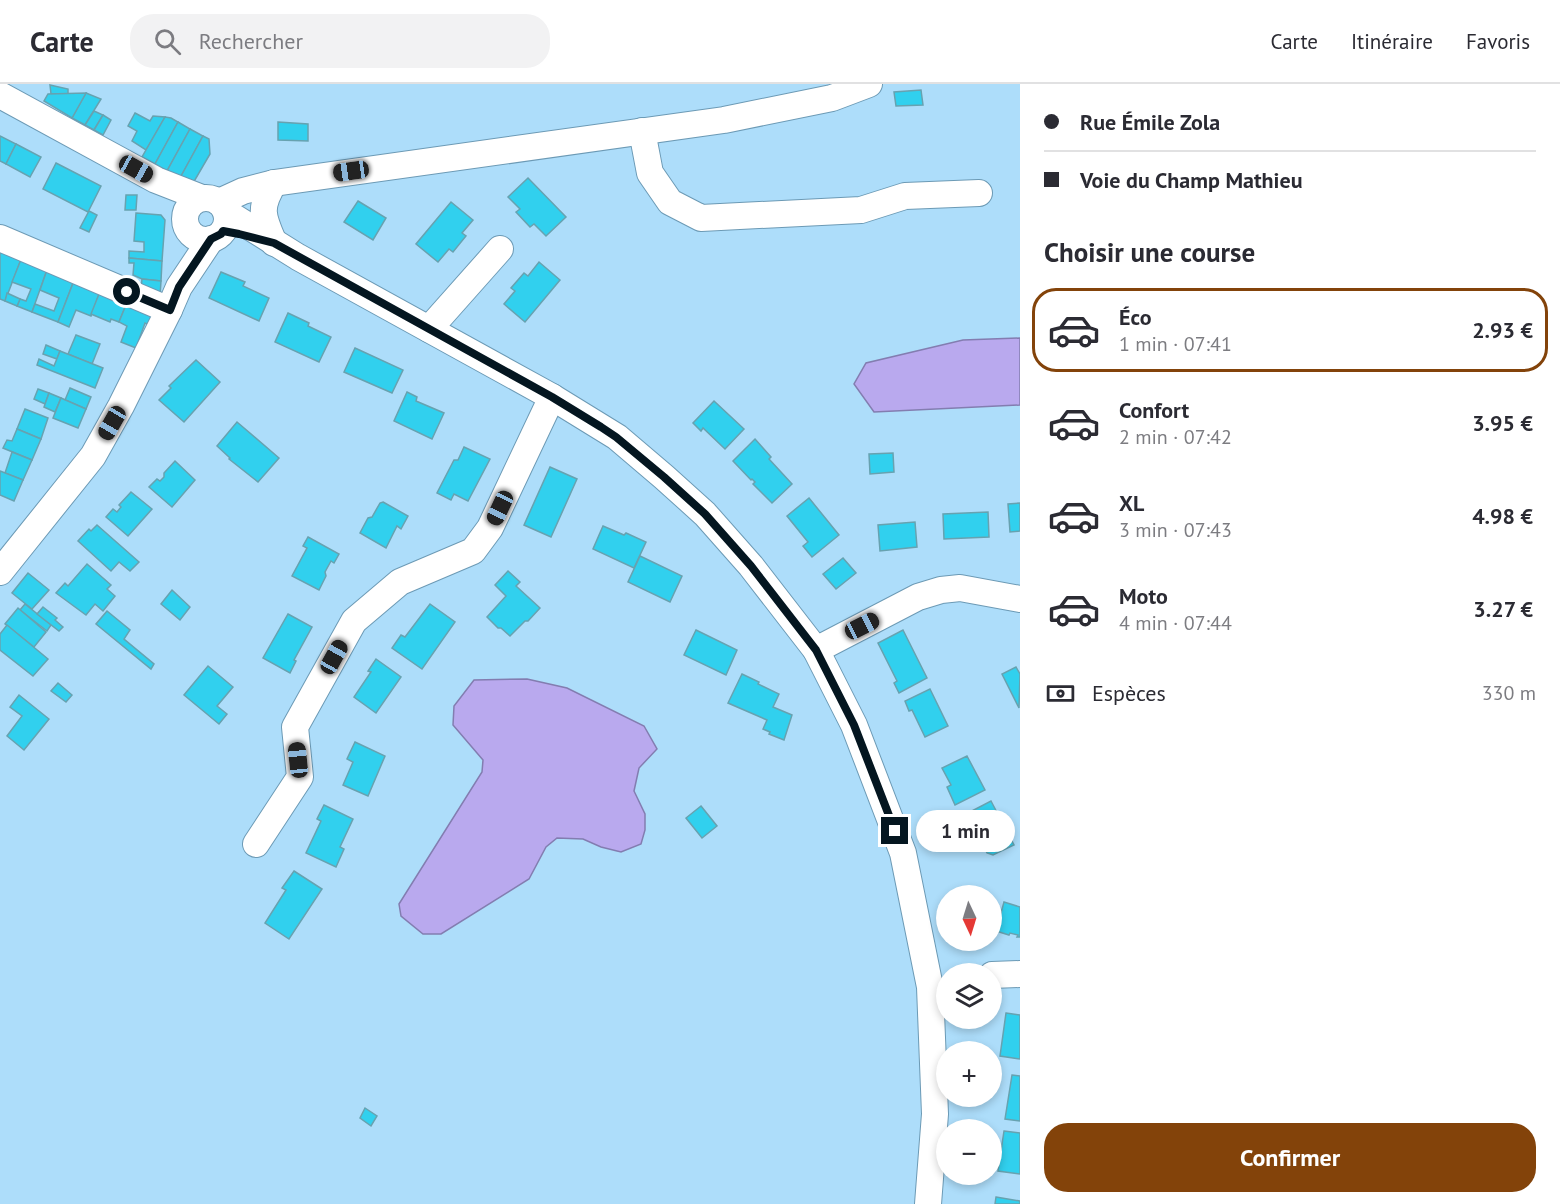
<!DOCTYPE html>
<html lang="fr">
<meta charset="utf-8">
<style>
body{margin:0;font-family:"PT Sans",sans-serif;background:#f2f2f3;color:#2b2b33;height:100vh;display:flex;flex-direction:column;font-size:22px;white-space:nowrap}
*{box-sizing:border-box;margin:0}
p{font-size:20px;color:#7c7c81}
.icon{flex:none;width:33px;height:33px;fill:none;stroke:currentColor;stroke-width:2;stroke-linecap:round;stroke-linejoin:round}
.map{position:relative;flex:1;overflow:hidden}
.drawer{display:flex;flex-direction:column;background:#fff;width:540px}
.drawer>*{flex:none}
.top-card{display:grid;align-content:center;height:132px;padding:0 24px;background:#fff}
.needle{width:39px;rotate:176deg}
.controls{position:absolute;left:936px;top:801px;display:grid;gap:12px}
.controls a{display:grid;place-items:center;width:66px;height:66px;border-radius:50%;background:#fff;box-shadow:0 3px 9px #0003;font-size:30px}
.end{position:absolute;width:27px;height:27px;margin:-14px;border:8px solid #041620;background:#fff;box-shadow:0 0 0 3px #fff}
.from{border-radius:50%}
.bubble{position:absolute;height:42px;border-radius:21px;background:#fff;box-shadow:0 3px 9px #0003;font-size:20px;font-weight:800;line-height:42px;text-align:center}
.car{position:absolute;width:18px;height:36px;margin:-18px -9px;border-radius:8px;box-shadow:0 0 4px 2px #0007;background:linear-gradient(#222 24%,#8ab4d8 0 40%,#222 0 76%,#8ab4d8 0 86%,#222 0)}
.top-card b{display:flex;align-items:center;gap:21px;height:57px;font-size:22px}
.top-card b+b{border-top:2px solid #e1e1e2}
.top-card i{width:15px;height:15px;background:#2b2b33}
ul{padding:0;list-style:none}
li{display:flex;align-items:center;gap:18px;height:84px;margin:0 12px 9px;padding:0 12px;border:3px solid transparent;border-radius:24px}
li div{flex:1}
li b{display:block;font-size:22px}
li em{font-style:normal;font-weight:800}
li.on{border-color:#83430a}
li>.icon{width:54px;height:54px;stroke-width:1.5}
h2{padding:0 24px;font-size:27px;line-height:72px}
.pay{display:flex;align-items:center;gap:15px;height:66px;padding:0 24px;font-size:22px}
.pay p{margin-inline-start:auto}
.button{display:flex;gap:12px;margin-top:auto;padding:12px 24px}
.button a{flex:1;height:69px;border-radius:24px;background:#83430a;color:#fff;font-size:24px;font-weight:800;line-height:69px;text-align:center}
header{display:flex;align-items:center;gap:36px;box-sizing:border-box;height:84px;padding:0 30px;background:#fff;border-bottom:2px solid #e1e1e2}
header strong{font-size:28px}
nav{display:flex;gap:33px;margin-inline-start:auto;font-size:21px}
.search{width:420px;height:54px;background:#f2f2f3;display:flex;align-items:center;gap:15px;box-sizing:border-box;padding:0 21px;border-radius:24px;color:#7c7c81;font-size:22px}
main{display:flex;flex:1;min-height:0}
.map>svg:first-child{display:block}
.water{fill:#b9a9ee;stroke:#837db0;stroke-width:1.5}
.building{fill:#31d0ee;stroke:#67a2b0;stroke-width:1.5}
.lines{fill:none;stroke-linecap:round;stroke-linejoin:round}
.minor-casing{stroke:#6c9ab5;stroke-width:28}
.minor{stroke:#fff;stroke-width:26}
.route{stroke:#041620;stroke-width:8}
</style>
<header>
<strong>Carte</strong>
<div class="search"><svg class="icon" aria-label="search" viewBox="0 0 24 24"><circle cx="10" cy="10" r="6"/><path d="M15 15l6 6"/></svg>Rechercher</div>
<nav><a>Carte</a><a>Itinéraire</a><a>Favoris</a></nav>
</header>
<main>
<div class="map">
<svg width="1020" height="1120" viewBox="0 0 1020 1120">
<rect width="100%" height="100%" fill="#adddfa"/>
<!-- water -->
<g class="water">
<path d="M1020 254V321L874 328 854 300 866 279 963 256Z"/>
<path d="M527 595 567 604 644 642 657 665 639 684 634 707 645 730V746L641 760 621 768 601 763 583 755 557 754 546 763 529 795 441 850H423L401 832 399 820 482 688 483 676 453 641 454 622 474 596Z"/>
</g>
<!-- building -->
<g class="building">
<path d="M50 1 68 5V10H51Z"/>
<path d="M921 6 923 21 896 22 894 8Z"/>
<path d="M86 9 101 15 85 41 72 34Z"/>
<path d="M86 9 72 34 44 17 48 10Z"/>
<path d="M94 27 103 31 94 46 85 41Z"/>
<path d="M135 29 150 37 153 32 165 33 146 66 132 57 137 47 128 42Z"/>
<path d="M103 31 111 36 103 51 94 46Z"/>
<path d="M165 33 171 34 178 38 155 80 142 73Z"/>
<path d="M178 38 190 45 167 87 155 80Z"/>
<path d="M278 38 308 40V57L278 56Z"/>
<path d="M190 45 203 52 180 94 167 87Z"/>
<path d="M0 52 16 60 6 80 0 77Z"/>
<path d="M203 52 209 55 210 70 192 101 180 94Z"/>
<path d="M16 60 41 73 30 93 6 80Z"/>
<path d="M56 79 101 102 88 128 43 105Z"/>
<path d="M528 94 566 133 546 152 534 140 530 143 516 128 520 125 508 113Z"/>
<path d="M126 111H137L136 126H125Z"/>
<path d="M358 117 386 134 373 156 344 138Z"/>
<path d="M451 118 473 136 462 149 466 152 453 168 449 165 438 178 416 160Z"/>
<path d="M89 127 97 131 89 148 80 144Z"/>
<path d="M136 129 161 131 165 136 162 177 129 174V167L144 168V158L134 157Z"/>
<path d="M0 164 22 173 5 217 0 215Z"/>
<path d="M22 173 48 183 32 228 17 222 20 215 26 217 31 205 12 198Z"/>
<path d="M129 174 162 177 161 197 142 195 133 191 134 179H129Z"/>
<path d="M539 178 560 196 525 238 504 220 515 207 511 204 524 189 528 192Z"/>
<path d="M48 183 75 194 58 238 32 228 35 220 54 227 59 214 40 206Z"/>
<path d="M221 188 245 198 243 202 269 214 259 237 209 214Z"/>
<path d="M75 194 101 205 91 232 76 226 69 243 58 238Z"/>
<path d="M142 195 161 197 160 212 141 204Z"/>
<path d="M101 205 128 216 119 238 111 235 110 238 91 230Z"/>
<path d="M7 209 20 215 17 222 5 217Z"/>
<path d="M128 216 155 227 149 241 145 239 136 264 121 258 127 242 119 238Z"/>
<path d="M288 229 309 239 308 242 331 253 319 278 275 258Z"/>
<path d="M76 251 100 260 92 280 68 270Z"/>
<path d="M46 261 60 267 57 275 43 270Z"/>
<path d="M355 264 403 286 392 309 344 288Z"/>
<path d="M60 267 103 284 95 304 37 281 39 275 54 282Z"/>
<path d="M196 276 220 298 184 338 159 316 171 304 169 302Z"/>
<path d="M70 304 91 313 86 325 65 316Z"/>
<path d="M38 305 49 309 45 320 34 315Z"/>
<path d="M407 308 417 313 416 317 444 329 432 355 394 337Z"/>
<path d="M49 309 61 314 55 328 44 323Z"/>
<path d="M61 314 86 325 78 344 53 334Z"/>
<path d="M714 317 744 345 725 365 703 344 701 347 693 339Z"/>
<path d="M25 325 48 334 41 355 17 345Z"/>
<path d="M237 338 279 374 258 398 229 375 230 374 217 362Z"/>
<path d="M17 345 41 355 32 376 3 364 7 356 12 357Z"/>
<path d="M755 355 771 373 769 375 792 400 772 419 753 400 755 398 752 395 751 396 733 377Z"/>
<path d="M464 363 490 375 468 417 454 410 451 416 437 409 454 376H458Z"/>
<path d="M12 368 32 376 23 396 5 389Z"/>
<path d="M893 369 894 388 870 390 869 370Z"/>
<path d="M175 377 195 396 172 423 149 403 157 395 160 397 164 393V389Z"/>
<path d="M550 383 577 395 551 453 524 441Z"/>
<path d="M0 387 23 396 14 417 0 411Z"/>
<path d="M131 408 152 425 128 452 106 433 113 425 117 428 121 423 119 421Z"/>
<path d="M809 414 839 451 812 473 803 462 808 458 787 432Z"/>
<path d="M383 418 408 432 401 445 397 442 386 464 360 449 368 434 372 433 380 419Z"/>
<path d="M1020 419V447L1010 448 1008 420Z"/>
<path d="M988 428 989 453 944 455 943 430Z"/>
<path d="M915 438 917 463 880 467 878 441Z"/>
<path d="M97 441 139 478 130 487 119 478 111 487 78 457 89 445 91 447Z"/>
<path d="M603 442 624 451 626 449 646 458 634 484 593 465Z"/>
<path d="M308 453 339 470 334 479 331 477 325 488 326 492 319 506 292 492 307 464 303 462Z"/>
<path d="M640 472 682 492 670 518 628 498Z"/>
<path d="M843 474 856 489 836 505 823 490Z"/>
<path d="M87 480 111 501 107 505 115 512 103 527 95 520 86 531 56 509 65 499 68 502Z"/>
<path d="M508 487 520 498 516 502 540 524 528 537H525L510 552 501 544H498L487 533 506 512 495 501Z"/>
<path d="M28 489 49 506 32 525 12 509Z"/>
<path d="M172 506 190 523 180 536 161 520Z"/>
<path d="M25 520 51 541 47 547 20 526Z"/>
<path d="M430 520 455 538 422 585 392 564 401 551 405 553Z"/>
<path d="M43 523 57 534 55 536 63 543 59 547 37 530Z"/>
<path d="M18 524 46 548 34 563 5 540Z"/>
<path d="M107 527 130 546 124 555 154 580 151 585 96 540Z"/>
<path d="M288 530 312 543 294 576 296 577 290 589 263 574Z"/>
<path d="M7 541 48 575 33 592 0 566V550Z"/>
<path d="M696 546 737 566 726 591 684 571Z"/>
<path d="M903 546 927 594 899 609 894 599 897 597 878 559Z"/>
<path d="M376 575 401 593 376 629 354 613 371 588 368 587Z"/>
<path d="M208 582 233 603 217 622 227 630 219 640 184 611Z"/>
<path d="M1016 583 1020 590 1019 624 1002 590Z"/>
<path d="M742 590 759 598 758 600 779 610 773 623 792 631 784 656 769 650 770 648 763 645 767 636 728 619Z"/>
<path d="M58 599 72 611 66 618 51 607Z"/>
<path d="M930 605 948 642 925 653 912 626 909 627 905 617Z"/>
<path d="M19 611 49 635 24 666 7 652 22 632 10 623Z"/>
<path d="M355 658 385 672 368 712 343 701 353 678 347 675Z"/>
<path d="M967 672 985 706 955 721 947 703 951 701 942 684Z"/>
<path d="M991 717 1014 761 993 771 987 769 976 747 971 750 962 732Z"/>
<path d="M324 721 353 735 340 763 344 765 336 783 306 769 321 737 317 735Z"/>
<path d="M701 722 717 742 702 754 686 734Z"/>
<path d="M294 787 322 805 289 855 265 839 286 806 282 804Z"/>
<path d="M1004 818 1020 823V853H1017L1018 851 1010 849 1009 851 996 847Z"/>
<path d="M1006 929 1020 931V975L1000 972Z"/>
<path d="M1012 991 1020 992V1037L1005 1035Z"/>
<path d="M365 1024 377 1032 371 1042 360 1034Z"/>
<path d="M1004 1047 1020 1049V1090L998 1087Z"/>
<path d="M996 1113 1020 1117V1120H995Z"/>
</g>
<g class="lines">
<!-- minor casing -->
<g class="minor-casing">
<g id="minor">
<path d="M0 11 156 96 202 114"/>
<path d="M642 47 650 89 670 118 701 134 861 126 905 112 979 109"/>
<circle cx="206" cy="135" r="21"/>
<path d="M219 118 243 107 274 99 724 36 832 14 869 0"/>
<path d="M226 128 298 173 552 313 617 353 664 393 705 430 751 482 816 566 854 641 903 769 930 903 935 1030 928 1120"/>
<path d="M0 154 169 226"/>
<path d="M274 159C263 133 258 125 274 99"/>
<path d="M429 245 500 165"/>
<path d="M0 488 93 372 121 322 169 226 179 203 211 155"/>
<path d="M816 566 918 513 941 506 960 504 1020 515"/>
<path d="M256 760 300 693 295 643 354 537 400 498 473 467 490 444 552 313"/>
<path d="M992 891 1020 890"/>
</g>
</g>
<!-- minor -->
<use href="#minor" class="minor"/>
</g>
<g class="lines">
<!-- route -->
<path class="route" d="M127 208 170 226 179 203 211 155 221 150 223 147 239 150 274 159 552 313 601 343 616 353 664 393 705 430 751 482 816 566 854 641 895 747"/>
</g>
</svg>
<div class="controls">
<a><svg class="needle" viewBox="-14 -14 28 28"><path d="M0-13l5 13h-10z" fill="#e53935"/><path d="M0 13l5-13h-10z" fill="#7c7c81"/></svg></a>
<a><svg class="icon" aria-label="layers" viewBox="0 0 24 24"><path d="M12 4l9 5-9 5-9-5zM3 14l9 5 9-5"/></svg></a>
<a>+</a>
<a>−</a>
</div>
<i class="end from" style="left:127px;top:208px"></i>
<i class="end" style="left:895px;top:747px"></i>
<div class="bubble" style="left:916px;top:726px;width:99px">1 min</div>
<i class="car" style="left:136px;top:85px;rotate:119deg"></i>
<i class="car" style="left:351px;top:87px;rotate:262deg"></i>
<i class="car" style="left:112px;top:339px;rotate:210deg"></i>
<i class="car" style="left:500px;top:424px;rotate:205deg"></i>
<i class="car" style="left:862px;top:542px;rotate:63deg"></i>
<i class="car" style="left:334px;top:573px;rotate:29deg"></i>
<i class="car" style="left:298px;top:676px;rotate:354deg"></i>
</div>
<section class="drawer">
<div class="top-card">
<b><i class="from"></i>Rue Émile Zola</b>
<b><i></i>Voie du Champ Mathieu</b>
</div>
<h2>Choisir une course</h2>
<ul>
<li class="on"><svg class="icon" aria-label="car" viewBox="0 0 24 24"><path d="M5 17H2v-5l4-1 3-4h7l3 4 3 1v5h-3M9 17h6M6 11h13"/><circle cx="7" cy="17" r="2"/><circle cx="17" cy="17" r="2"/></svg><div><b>Éco</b><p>1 min · 07:41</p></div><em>2.93 €</em></li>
<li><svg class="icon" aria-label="car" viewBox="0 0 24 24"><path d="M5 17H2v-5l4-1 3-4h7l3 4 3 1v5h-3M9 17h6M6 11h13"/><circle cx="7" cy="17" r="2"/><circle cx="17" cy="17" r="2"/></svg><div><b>Confort</b><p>2 min · 07:42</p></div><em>3.95 €</em></li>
<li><svg class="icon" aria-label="car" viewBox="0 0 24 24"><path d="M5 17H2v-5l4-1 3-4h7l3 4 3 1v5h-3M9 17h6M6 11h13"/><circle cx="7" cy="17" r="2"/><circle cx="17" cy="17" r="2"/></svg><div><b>XL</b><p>3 min · 07:43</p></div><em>4.98 €</em></li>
<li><svg class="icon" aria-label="car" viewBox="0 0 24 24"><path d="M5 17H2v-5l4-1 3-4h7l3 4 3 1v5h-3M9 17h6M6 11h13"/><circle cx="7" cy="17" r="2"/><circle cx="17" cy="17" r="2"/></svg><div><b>Moto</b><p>4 min · 07:44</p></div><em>3.27 €</em></li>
</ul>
<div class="pay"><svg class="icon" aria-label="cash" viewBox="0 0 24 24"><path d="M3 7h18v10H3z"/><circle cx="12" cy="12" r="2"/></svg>Espèces<p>330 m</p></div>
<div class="button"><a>Confirmer</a></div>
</section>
</main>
